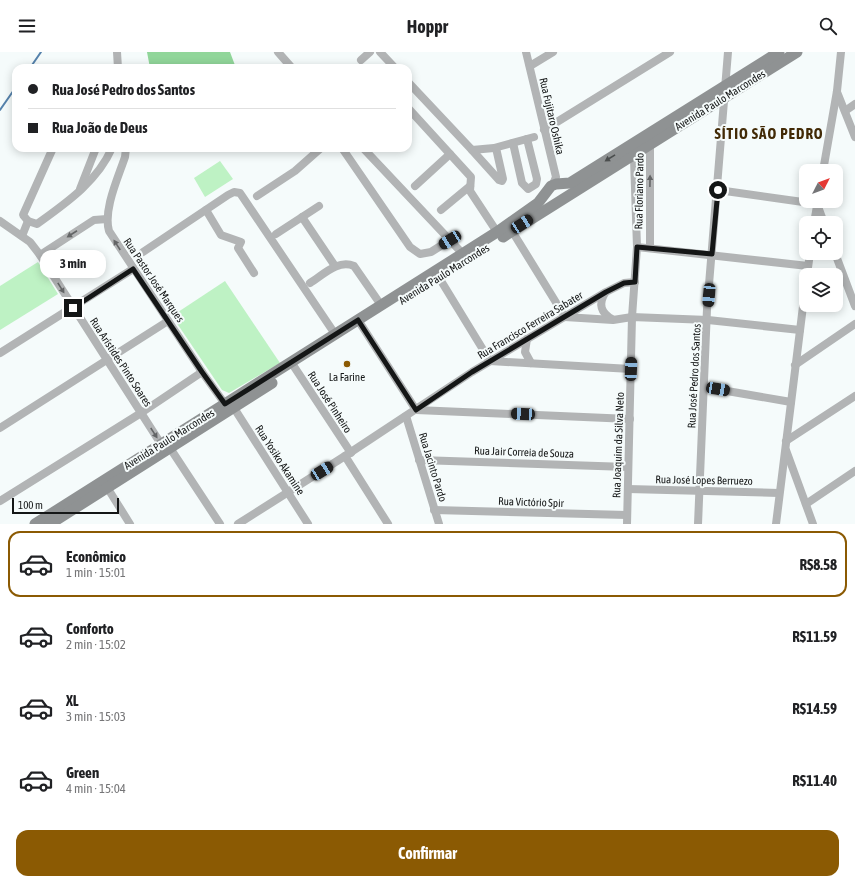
<!DOCTYPE html>
<html lang="pt">
<meta charset="utf-8">
<style>
body{margin:0;font-family:"Asap Condensed",sans-serif;background:#f6f6f6;color:#202124;height:100vh;display:flex;flex-direction:column;font-size:15px;white-space:nowrap}
*{box-sizing:border-box;margin:0}
p{font-size:13px;color:#757577}
.icon{flex:none;width:22px;height:22px;fill:none;stroke:currentColor;stroke-width:2;stroke-linecap:round;stroke-linejoin:round}
.map{position:relative;height:472px;overflow:hidden}
.side{display:flex;flex-direction:column;background:#fff;flex:1}
.side>*{flex:none}
.guide{position:absolute;left:12px;top:12px;width:400px;height:88px;border-radius:12px;box-shadow:0 2px 10px #0003;display:grid;align-content:center;height:88px;padding:0 16px;background:#fff}
.needle{width:26px;rotate:48deg}
.tools{position:absolute;left:799px;top:112px;display:grid;gap:8px}
.tools a{display:grid;place-items:center;width:44px;height:44px;border-radius:8px;background:#fff;box-shadow:0 2px 10px #0003;font-size:20px}
.scale{position:absolute;left:12px;bottom:10px;width:107px;box-sizing:border-box;padding-left:4px;border:2px solid #141616;border-top:0;font-size:11px;line-height:14px;white-space:nowrap;color:#141616;-webkit-text-stroke:3px #f5fbfb;paint-order:stroke}
.end{position:absolute;width:18px;height:18px;margin:-9px;border:5px solid #141616;background:#fff;box-shadow:0 0 0 2px #fff}
.from{border-radius:50%}
.bubble{position:absolute;height:28px;border-radius:12px;background:#fff;box-shadow:0 2px 10px #0003;font-size:13px;font-weight:700;line-height:28px;text-align:center}
.car{position:absolute;width:12px;height:24px;margin:-12px -6px;border-radius:5px;box-shadow:0 0 3px 1px #0007;background:linear-gradient(#222 24%,#8ab4d8 0 40%,#222 0 76%,#8ab4d8 0 86%,#222 0)}
.guide b{display:flex;align-items:center;gap:14px;height:38px;font-size:15px}
.guide b+b{border-top:1px solid #e0e0e0}
.guide i{width:10px;height:10px;background:#202124}
ul{padding:7px 0 0;list-style:none}
li{display:flex;align-items:center;gap:12px;height:66px;margin:0 8px 6px;padding:0 8px;border:2px solid transparent;border-radius:12px}
li div{flex:1}
li b{display:block;font-size:15px}
li em{font-style:normal;font-weight:700}
li.current{border-color:#8b5a03}
li>.icon{width:36px;height:36px;stroke-width:1.5}
.cta{display:flex;gap:8px;margin-top:auto;padding:8px 16px}
.cta a{flex:1;height:46px;border-radius:12px;background:#8b5a03;color:#fff;font-size:16px;font-weight:700;line-height:46px;text-align:center}
header{display:flex;justify-content:space-between;align-items:center;height:52px;padding:0 16px;background:#fff;font-size:18px;font-weight:700}
.map>svg:first-child{display:block}
.green{fill:#bef2c4}
.forest{fill:#91d69a}
.lines{fill:none;stroke-linecap:round;stroke-linejoin:round}
.stream{stroke:#5582ac;stroke-width:2}
.street{stroke:#b2b4b5;stroke-width:8}
.secondary{stroke:#8f9293;stroke-width:11}
.oneway{fill:#4b4e4e}
.oneway2{fill:#636566}
.route{stroke:#141616;stroke-width:5}
.poi-dot{fill:#8b5a03;stroke:#f5fbfb;stroke-width:1.5}
.labels{text-anchor:middle;dominant-baseline:central;stroke-width:4;stroke-linejoin:round;paint-order:stroke}
.street-label{font-size:11px;fill:#141616;stroke:#f5fbfb}
.poi-label{font-size:11px;fill:#141616;stroke:#f5fbfb}
.district-label{font-size:15px;font-weight:bold;letter-spacing:1px;fill:#422a06;stroke:#f5fbfb}
</style>
<header><svg class="icon" aria-label="menu" viewBox="0 0 24 24"><path d="M4 6h16M4 12h16M4 18h16"/></svg>Hoppr<svg class="icon" aria-label="search" viewBox="0 0 24 24"><circle cx="10" cy="10" r="6"/><path d="M15 15l6 6"/></svg></header>
<div class="map">
<svg width="855" height="472" viewBox="0 0 855 472">
<rect width="100%" height="100%" fill="#f5fbfb"/>
<!-- green -->
<g class="green">
<path d="M220 109 233 127 205 145 194 126Z"/>
<path d="M38 210 58 242 0 278V234Z"/>
<path d="M225 229 280 311 229 341 222 338 172 264Z"/>
</g>
<!-- forest -->
<path class="forest" d="M147 0H230L236 16H150Z"/>
<g class="lines">
<!-- stream -->
<g class="stream">
<path d="M30 16 41 0"/>
<path d="M0 58 16 35"/>
</g>
<!-- street -->
<g class="street">
<path d="M117 0 118 16"/>
<path d="M278 0 292 16"/>
<path d="M380 0 395 16"/>
<path d="M526 0 556 125 553 132"/>
<path d="M361 8 370 0"/>
<path d="M530 14 553 0"/>
<path d="M408 30 472 98 494 96 534 85"/>
<path d="M837 40 855 85"/>
<path d="M408 56 471 125 470 139 497 180"/>
<path d="M845 59 855 52"/>
<path d="M544 78 670 0"/>
<path d="M513 91 522 131 528 137 536 132 537 127 527 87"/>
<path d="M126 96 125 105C118 126 103 158 109 179L202 320 225 352 234 356 308 472"/>
<path d="M342 96 410 195 420 202 431 200 450 188"/>
<path d="M363 96 463 202"/>
<path d="M472 98 499 128 502 129 503 127 496 96"/>
<path d="M823 119 837 39 841 0"/>
<path d="M415 134 450 102"/>
<path d="M80 137 96 96"/>
<path d="M718 138 817 152 824 171"/>
<path d="M257 144 295 119 321 96"/>
<path d="M206 158 221 183 241 190 238 196 254 221"/>
<path d="M441 158 470 134"/>
<path d="M302 165 335 214"/>
<path d="M0 169 30 190 40 203 161 392 170 396 220 472"/>
<path d="M28 169 23 163 53 96"/>
<path d="M814 171 817 154"/>
<path d="M512 179 565 265"/>
<path d="M276 182 319 154"/>
<path d="M22 184 28 169 37 172C66 151 97 130 112 96"/>
<path d="M637 195 808 214"/>
<path d="M650 196V89"/>
<path d="M143 200 228 143 234 140 240 141 335 282"/>
<path d="M835 201 855 254"/>
<path d="M40 203 94 168 107 167"/>
<path d="M435 219 490 309 631 317"/>
<path d="M807 223 810 201"/>
<path d="M310 231C323 223 338 207 354 214L381 253"/>
<path d="M605 241C598 252 601 261 612 267"/>
<path d="M565 265 613 268 632 265 708 268 800 278"/>
<path d="M358 268 416 358 630 367"/>
<path d="M527 287 525 300 531 311"/>
<path d="M0 301 133 217"/>
<path d="M291 310 351 401"/>
<path d="M795 313 855 272"/>
<path d="M704 335 791 350"/>
<path d="M406 364 439 472"/>
<path d="M0 376 168 269"/>
<path d="M786 389 855 344"/>
<path d="M786 398 813 472"/>
<path d="M345 404 388 472"/>
<path d="M419 408 628 415"/>
<path d="M105 432 130 472"/>
<path d="M628 437 779 441"/>
<path d="M0 449 141 361 202 320"/>
<path d="M806 452 855 419"/>
<path d="M434 458 627 463"/>
<path d="M238 472 345 404 472 320 606 240 624 231 635 230"/>
<path d="M627 472 632 265 637 195 634 107 632 100"/>
<path d="M698 472 707 257 728 0"/>
<path d="M776 472 806 230"/>
</g>
<!-- secondary -->
<g class="secondary">
<path d="M503 185 797 0"/>
<path d="M35 472 497 180 538 151 551 134 556 132 570 131 779 0"/>
<path d="M50 472 272 331"/>
</g>
</g>
<!-- one-way arrows -->
<defs><path id="oneway-solid" d="M-6-.8H1V-3.2L6.5 0L1 3.2V.8H-6Z"/></defs>
<use class="oneway" href="#oneway-solid" transform="translate(610 106) rotate(148)"/>
<g class="oneway2">
<use href="#oneway-solid" transform="translate(650 129) rotate(-89)"/>
<use href="#oneway-solid" transform="translate(72 182) rotate(147)"/>
<use href="#oneway-solid" transform="translate(117 193) rotate(-123)"/>
<use href="#oneway-solid" transform="translate(61 236) rotate(58)"/>
<use href="#oneway-solid" transform="translate(154 381) rotate(57)"/>
</g>
<g class="lines">
<!-- route -->
<path class="route" d="M73 256 133 217 202 320 225 352 358 268 416 358 472 320 606 240 624 231 635 230 637 195 712 202 718 138"/>
</g>
<!-- markers -->
<circle class="poi-dot" cx="347" cy="312" r="4"/>
<g class="labels">
<!-- street labels -->
<g class="street-label">
<text transform="translate(720 48) rotate(-32)">Avenida Paulo Marcondes</text>
<text transform="translate(552 64) rotate(77)">Rua Fujitaro Oshika</text>
<text transform="translate(639 139) rotate(-89)">Rua Floriano Pardo</text>
<text transform="translate(444 222) rotate(-32)">Avenida Paulo Marcondes</text>
<text transform="translate(154 228) rotate(56)">Rua Pastor José Marques</text>
<text transform="translate(530 273) rotate(-31)">Rua Francisco Ferreira Sabater</text>
<text transform="translate(121 310) rotate(57)">Rua Arístides Pinto Soares</text>
<text transform="translate(694 324) rotate(-87)">Rua José Pedro dos Santos</text>
<text transform="translate(330 350) rotate(57)">Rua José Pinheiro</text>
<text transform="translate(169 387) rotate(-32)">Avenida Paulo Marcondes</text>
<text transform="translate(618 393) rotate(-88)">Rua Joaquim da Silva Neto</text>
<text transform="translate(524 400) rotate(2)">Rua Jair Correia de Souza</text>
<text transform="translate(280 408) rotate(57)">Rua Yosiko Akamine</text>
<text transform="translate(433 415) rotate(73)">Rua Jacinto Pardo</text>
<text transform="translate(704 428) rotate(1)">Rua José Lopes Berruezo</text>
<text transform="translate(531 450) rotate(2)">Rua Victório Spir</text>
</g>
<!-- poi labels -->
<g class="poi-label">
<text x="347" y="325">La Farine</text>
</g>
<!-- district labels -->
<g class="district-label">
<text x="769" y="81">SÍTIO SÃO PEDRO</text>
</g>
</g>
</svg>
<div class="tools">
<a><svg class="needle" viewBox="-14 -14 28 28"><path d="M0-13l5 13h-10z" fill="#e53935"/><path d="M0 13l5-13h-10z" fill="#757577"/></svg></a>
<a><svg class="icon" aria-label="locate" viewBox="0 0 24 24"><circle cx="12" cy="12" r="6"/><path d="M12 2v4M12 18v4M2 12h4M18 12h4"/></svg></a>
<a><svg class="icon" aria-label="layers" viewBox="0 0 24 24"><path d="M12 4l9 5-9 5-9-5zM3 14l9 5 9-5"/></svg></a>
</div>
<div class="scale">100 m</div>
<i class="end from" style="left:718px;top:138px"></i>
<i class="end" style="left:73px;top:256px"></i>
<div class="bubble" style="left:40px;top:198px;width:66px">3 min</div>
<i class="car" style="left:522px;top:172px;rotate:57deg"></i>
<i class="car" style="left:450px;top:188px;rotate:238deg"></i>
<i class="car" style="left:709px;top:243px;rotate:185deg"></i>
<i class="car" style="left:631px;top:317px;rotate:2deg"></i>
<i class="car" style="left:718px;top:337px;rotate:100deg"></i>
<i class="car" style="left:523px;top:362px;rotate:273deg"></i>
<i class="car" style="left:322px;top:419px;rotate:58deg"></i>
<div class="guide">
<b><i class="from"></i>Rua José Pedro dos Santos</b>
<b><i></i>Rua João de Deus</b>
</div>
</div>
<section class="side">
<ul>
<li class="current"><svg class="icon" aria-label="car" viewBox="0 0 24 24"><path d="M5 17H2v-5l4-1 3-4h7l3 4 3 1v5h-3M9 17h6M6 11h13"/><circle cx="7" cy="17" r="2"/><circle cx="17" cy="17" r="2"/></svg><div><b>Econômico</b><p>1 min · 15:01</p></div><em>R$8.58</em></li>
<li><svg class="icon" aria-label="car" viewBox="0 0 24 24"><path d="M5 17H2v-5l4-1 3-4h7l3 4 3 1v5h-3M9 17h6M6 11h13"/><circle cx="7" cy="17" r="2"/><circle cx="17" cy="17" r="2"/></svg><div><b>Conforto</b><p>2 min · 15:02</p></div><em>R$11.59</em></li>
<li><svg class="icon" aria-label="car" viewBox="0 0 24 24"><path d="M5 17H2v-5l4-1 3-4h7l3 4 3 1v5h-3M9 17h6M6 11h13"/><circle cx="7" cy="17" r="2"/><circle cx="17" cy="17" r="2"/></svg><div><b>XL</b><p>3 min · 15:03</p></div><em>R$14.59</em></li>
<li><svg class="icon" aria-label="car" viewBox="0 0 24 24"><path d="M5 17H2v-5l4-1 3-4h7l3 4 3 1v5h-3M9 17h6M6 11h13"/><circle cx="7" cy="17" r="2"/><circle cx="17" cy="17" r="2"/></svg><div><b>Green</b><p>4 min · 15:04</p></div><em>R$11.40</em></li>
</ul>
<div class="cta"><a>Confirmar</a></div>
</section>
